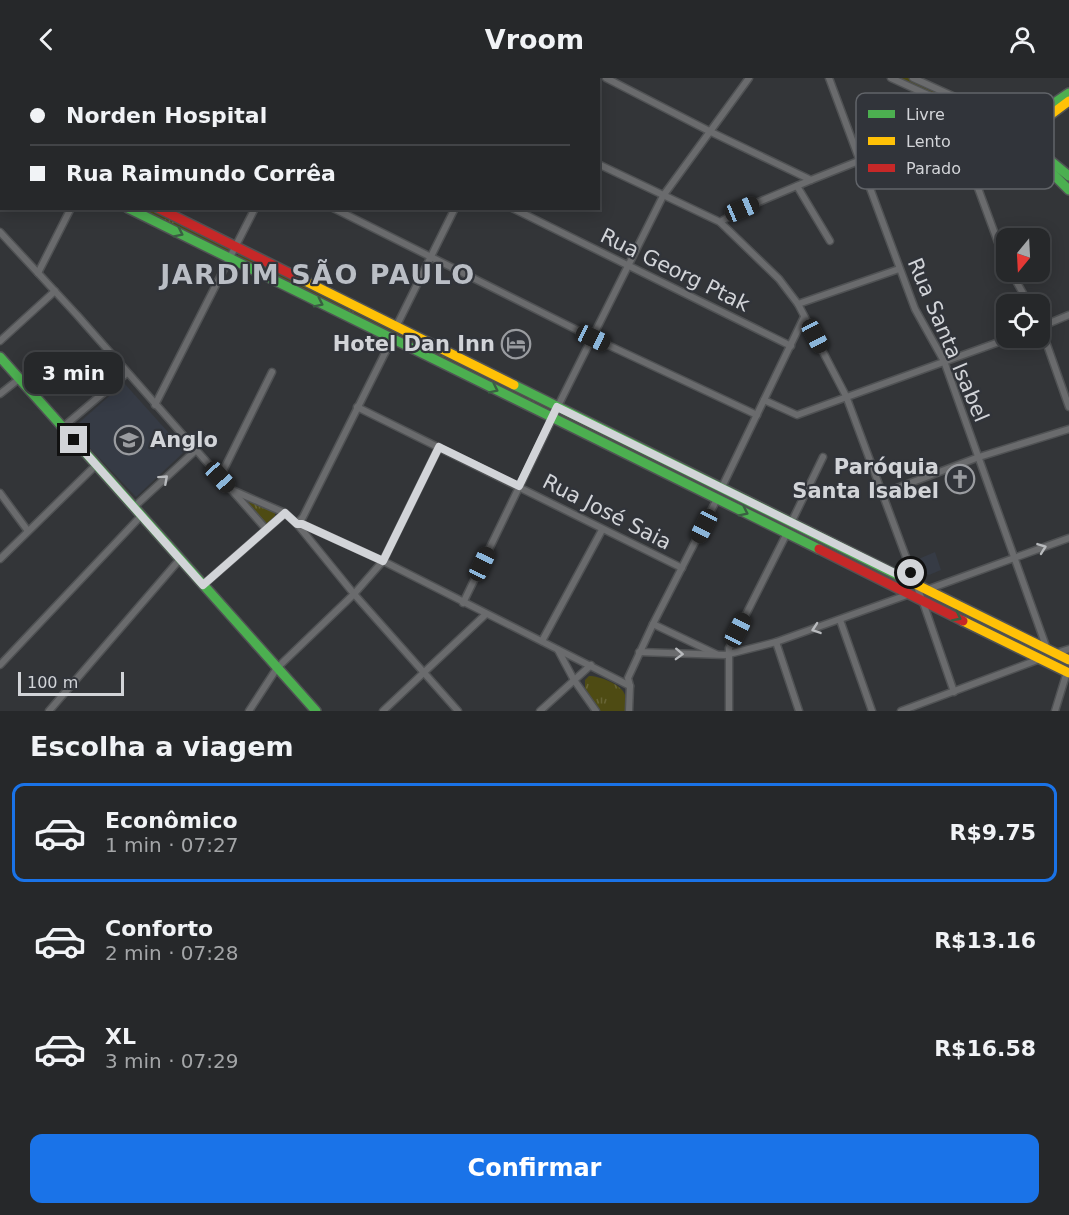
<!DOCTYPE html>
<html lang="pt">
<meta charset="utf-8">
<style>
body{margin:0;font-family:"DejaVu Sans",sans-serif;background:#323436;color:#f1f3f6;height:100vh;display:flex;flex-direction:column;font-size:22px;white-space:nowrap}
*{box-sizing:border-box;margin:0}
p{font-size:20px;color:#a4a6a8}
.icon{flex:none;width:33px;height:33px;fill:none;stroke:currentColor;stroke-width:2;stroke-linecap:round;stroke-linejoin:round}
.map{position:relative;height:633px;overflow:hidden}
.details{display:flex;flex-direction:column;background:#26282a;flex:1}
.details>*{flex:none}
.hud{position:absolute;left:0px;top:0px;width:600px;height:132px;box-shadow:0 3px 15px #0003,0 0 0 2px #424447;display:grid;align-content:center;height:132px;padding:0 30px;background:#26282a}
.needle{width:39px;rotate:198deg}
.fabs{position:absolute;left:996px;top:150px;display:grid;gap:12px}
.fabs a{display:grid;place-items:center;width:54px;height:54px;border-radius:12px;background:#26282a;box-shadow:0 3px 15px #0003,0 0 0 2px #424447;font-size:30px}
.scale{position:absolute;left:18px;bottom:15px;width:106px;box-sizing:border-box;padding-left:6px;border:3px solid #d2d4d8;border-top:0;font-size:16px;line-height:21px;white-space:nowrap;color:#d2d4d8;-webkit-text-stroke:4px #31343a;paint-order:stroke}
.end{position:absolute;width:27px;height:27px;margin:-14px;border:8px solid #d2d4d8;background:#111;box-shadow:0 0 0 3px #111}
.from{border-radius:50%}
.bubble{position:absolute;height:42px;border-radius:12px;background:#26282a;box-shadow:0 3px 15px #0003,0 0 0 2px #424447;font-size:20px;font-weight:600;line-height:42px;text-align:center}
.car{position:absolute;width:18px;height:36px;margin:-18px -9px;border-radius:8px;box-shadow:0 0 4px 2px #0007;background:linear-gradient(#222 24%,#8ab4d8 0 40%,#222 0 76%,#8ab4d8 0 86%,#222 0)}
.hud b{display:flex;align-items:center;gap:21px;height:57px;font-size:22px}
.hud b+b{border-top:2px solid #424447}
.hud i{width:15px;height:15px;background:#f1f3f6}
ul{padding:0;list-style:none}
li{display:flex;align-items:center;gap:18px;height:99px;margin:0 12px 9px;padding:0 18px;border:3px solid transparent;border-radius:12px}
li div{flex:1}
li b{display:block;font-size:22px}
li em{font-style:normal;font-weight:600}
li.selected{border-color:#1a73e8}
li>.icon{width:54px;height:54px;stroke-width:1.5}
h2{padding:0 30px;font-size:27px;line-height:72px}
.cta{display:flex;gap:12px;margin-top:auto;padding:12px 30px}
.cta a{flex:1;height:69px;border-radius:12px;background:#1a73e8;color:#fff;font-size:24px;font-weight:600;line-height:69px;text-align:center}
header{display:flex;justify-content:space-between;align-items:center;height:78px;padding:0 30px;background:#26282a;font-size:27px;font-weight:600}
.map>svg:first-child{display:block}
.built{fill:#363b45}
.park{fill:url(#park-tufts)}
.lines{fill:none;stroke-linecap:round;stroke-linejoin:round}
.street-casing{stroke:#505254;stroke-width:9}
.fast-casing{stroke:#505254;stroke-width:12}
.slow-casing{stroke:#505254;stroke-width:12}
.jam-casing{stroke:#505254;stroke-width:12}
.street{stroke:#6a6b6d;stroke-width:6}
.fast{stroke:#4caf50;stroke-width:9}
.slow{stroke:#ffc107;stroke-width:9}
.jam{stroke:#c62828;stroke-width:9}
.oneway{stroke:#3a5f42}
.oneway2{stroke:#b8babd}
.route{stroke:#d2d4d8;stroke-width:8}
.labels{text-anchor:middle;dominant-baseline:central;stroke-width:4.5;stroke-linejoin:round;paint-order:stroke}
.street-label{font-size:21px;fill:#d2d4d8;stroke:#31343a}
.poi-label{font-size:21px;font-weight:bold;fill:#d2d4d8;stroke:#31343a;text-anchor:end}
.district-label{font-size:27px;font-weight:bold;letter-spacing:1.5px;fill:#babec5;stroke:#31343a}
.key{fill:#31343a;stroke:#616469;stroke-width:1.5}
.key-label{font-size:16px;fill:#d2d4d8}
</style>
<header><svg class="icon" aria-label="back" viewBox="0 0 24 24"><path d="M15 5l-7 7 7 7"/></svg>Vroom<svg class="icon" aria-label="person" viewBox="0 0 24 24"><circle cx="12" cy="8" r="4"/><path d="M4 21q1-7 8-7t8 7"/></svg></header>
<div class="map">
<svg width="1069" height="633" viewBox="0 0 1069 633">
<defs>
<pattern id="park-tufts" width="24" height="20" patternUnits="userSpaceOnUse" patternTransform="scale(1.5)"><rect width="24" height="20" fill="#4e4b13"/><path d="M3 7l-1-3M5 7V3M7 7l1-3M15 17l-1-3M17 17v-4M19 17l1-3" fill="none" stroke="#676435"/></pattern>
</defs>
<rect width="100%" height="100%" fill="#333538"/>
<!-- built -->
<g class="built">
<path d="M124 305 185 373 136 419 72 351Z"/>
<path d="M935 474 941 492 929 497 919 492 916 482Z"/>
</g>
<!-- park -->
<g class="park">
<path d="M895 0H909L967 26V30L965 31Z"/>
<path d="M138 131H147L229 171V173L228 174Z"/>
<path d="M238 176 551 331V334L237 179Z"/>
<path d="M562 337 907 507 908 510 560 340Z"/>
<path d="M251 421 275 434V438L268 446 265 445 248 424Z"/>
<path d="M934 520 1069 586V591L931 521Z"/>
<path d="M589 598C599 598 622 606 625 617 626 622 625 628 625 633H600L585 610V602Z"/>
</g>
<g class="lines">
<!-- street casing -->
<g class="street-casing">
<g id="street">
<path d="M71 0 74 2"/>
<path d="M245 0 248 2"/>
<path d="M426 0 429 2"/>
<path d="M606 0 711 54 811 102"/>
<path d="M829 0 915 231 944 283 1047 571"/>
<path d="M891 0 970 36 1006 58"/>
<path d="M913 0 975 28 1014 53"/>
<path d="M133 2V0"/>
<path d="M318 2V0"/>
<path d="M521 2 522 0"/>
<path d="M954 45 1006 186"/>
<path d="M598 86 720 144 779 201 798 226 846 318 925 530 954 614"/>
<path d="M797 108 830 163"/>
<path d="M333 130 593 260 757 337"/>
<path d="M512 130 791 268"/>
<path d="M720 144 742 131 811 102 954 45 970 36 975 28"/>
<path d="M0 154 77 237 266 451"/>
<path d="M1011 194 1029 226"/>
<path d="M38 195 71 130"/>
<path d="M798 226 899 191"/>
<path d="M1040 247 1069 329"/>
<path d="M396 249 455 130"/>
<path d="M1040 249 1069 237"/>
<path d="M392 261 303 439 297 446 354 516 458 633"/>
<path d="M0 263 55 213"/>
<path d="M0 316 19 301"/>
<path d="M764 322 797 337 1010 260"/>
<path d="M155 327 255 130"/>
<path d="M357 329 682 490"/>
<path d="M557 330 663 118 749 0"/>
<path d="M63 349 127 295"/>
<path d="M220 399 272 294"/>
<path d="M722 409 804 239"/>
<path d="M232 412 285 435 297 446H302L383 483 630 608"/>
<path d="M0 415 28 453"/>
<path d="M881 416 979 379 1069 351"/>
<path d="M134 429 195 373"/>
<path d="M792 443 823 379"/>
<path d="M0 481 96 387"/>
<path d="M203 507 285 435"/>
<path d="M929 511 1069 460"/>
<path d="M463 525 553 339"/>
<path d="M840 542 872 633"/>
<path d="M653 546 716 576"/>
<path d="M542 563 602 452"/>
<path d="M776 564 799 633"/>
<path d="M558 572 574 602 596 633"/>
<path d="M639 574 725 577 776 564 907 517"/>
<path d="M1056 575 1069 571"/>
<path d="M0 587 141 438"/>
<path d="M49 633 180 481"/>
<path d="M249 633 277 590 354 516 383 483 439 369"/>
<path d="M383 633 486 536"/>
<path d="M540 633 591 587"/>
<path d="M629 633 630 608 628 600 653 546 717 421"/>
<path d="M729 633V570L787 455"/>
<path d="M901 633 1040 581"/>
<path d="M1055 633 1067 594"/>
</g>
</g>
<!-- fast casing -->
<g class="fast-casing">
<g id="fast">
<path d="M1069 15 1006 58 1045 88 1069 112"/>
<path d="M1014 53 1069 98"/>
<path d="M0 54 2 55"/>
<path d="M0 67 2 68"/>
<path d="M128 130 819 471"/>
<path d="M0 279 316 633"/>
<path d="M514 307 903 500"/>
</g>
</g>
<!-- slow casing -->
<g class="slow-casing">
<g id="slow">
<path d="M1018 61 1069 23"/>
<path d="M301 201 514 307"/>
<path d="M903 500 1069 582"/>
<path d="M963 543 1069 595"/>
</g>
</g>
<!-- jam casing -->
<g class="jam-casing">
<g id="jam">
<path d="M158 130 301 201"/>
<path d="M819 471 963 543"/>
</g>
</g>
<!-- street -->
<use href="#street" class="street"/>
<!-- fast -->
<use href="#fast" class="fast"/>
<!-- slow -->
<use href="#slow" class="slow"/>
<!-- jam -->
<use href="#jam" class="jam"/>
</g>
<!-- one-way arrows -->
<defs><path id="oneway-chevron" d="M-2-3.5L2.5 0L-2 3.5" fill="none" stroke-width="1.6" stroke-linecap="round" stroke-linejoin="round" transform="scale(1.5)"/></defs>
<g class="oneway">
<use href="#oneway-chevron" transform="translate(179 155) rotate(26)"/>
<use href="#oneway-chevron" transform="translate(319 225) rotate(26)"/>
<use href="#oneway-chevron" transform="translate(494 311) rotate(26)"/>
<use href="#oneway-chevron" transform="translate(744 434) rotate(26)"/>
<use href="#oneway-chevron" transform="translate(957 539) rotate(27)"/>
</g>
<g class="oneway2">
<use href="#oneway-chevron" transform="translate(164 401) rotate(-42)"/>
<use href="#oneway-chevron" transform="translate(1042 470) rotate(-20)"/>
<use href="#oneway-chevron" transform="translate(816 551) rotate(161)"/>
<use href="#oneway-chevron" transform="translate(679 576) rotate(2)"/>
</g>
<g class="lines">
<!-- route -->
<path class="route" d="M74 362 203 507 285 435 297 446H302L383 483 439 369 519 408 557 329 915 505 911 495"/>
</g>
<!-- icons -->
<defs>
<g id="hotel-ring" transform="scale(1.5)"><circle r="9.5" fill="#31343a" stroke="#9a9ca0" stroke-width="1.5"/><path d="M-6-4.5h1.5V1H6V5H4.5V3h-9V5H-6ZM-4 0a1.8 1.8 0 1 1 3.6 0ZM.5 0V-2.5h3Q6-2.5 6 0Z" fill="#9a9ca0"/></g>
<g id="school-ring" transform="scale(1.5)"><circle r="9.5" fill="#31343a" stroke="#9a9ca0" stroke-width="1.5"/><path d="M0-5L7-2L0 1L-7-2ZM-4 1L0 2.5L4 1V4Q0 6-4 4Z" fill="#9a9ca0"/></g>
<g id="church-ring" transform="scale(1.5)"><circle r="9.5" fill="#31343a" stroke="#9a9ca0" stroke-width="1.5"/><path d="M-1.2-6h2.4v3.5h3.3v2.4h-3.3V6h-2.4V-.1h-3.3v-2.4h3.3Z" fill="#9a9ca0"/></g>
</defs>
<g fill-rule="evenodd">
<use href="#hotel-ring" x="516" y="266"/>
<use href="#school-ring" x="129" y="362"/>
<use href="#church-ring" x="960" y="401"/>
</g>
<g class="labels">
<!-- street labels -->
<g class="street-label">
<text transform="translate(675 192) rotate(26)">Rua Georg Ptak</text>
<text transform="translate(948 262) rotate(67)">Rua Santa Isabel</text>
<text transform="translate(607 434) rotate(27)">Rua José Saia</text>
</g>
<!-- poi labels -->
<g class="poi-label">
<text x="495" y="266">Hotel Dan Inn</text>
<text x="150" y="362" text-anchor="start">Anglo</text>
<text x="939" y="389">Paróquia<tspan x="939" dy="24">Santa Isabel</tspan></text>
</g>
<!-- district labels -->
<g class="district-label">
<text x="318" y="196">JARDIM SÃO PAULO</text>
</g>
</g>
<!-- legend -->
<rect x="856" y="15" width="198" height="96" rx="9" class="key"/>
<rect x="868" y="32" width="27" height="8" fill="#4caf50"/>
<rect x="868" y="59" width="27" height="8" fill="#ffc107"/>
<rect x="868" y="86" width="27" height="8" fill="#c62828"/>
<g class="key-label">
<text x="906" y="42">Livre</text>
<text x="906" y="69">Lento</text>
<text x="906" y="96">Parado</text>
</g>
</svg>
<div class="fabs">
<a><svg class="needle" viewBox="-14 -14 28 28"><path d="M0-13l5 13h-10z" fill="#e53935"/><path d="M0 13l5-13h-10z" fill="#a4a6a8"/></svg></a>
<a><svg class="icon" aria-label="locate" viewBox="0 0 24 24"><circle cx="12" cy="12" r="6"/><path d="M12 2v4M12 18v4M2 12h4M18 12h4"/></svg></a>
</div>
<div class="scale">100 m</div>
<i class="end from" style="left:911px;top:495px"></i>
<i class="end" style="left:74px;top:362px"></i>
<div class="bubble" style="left:24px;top:274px;width:99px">3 min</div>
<i class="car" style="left:742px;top:131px;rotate:67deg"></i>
<i class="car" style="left:815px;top:258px;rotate:152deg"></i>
<i class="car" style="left:593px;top:260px;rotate:115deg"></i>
<i class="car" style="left:220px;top:399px;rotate:138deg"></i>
<i class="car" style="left:704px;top:448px;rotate:207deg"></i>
<i class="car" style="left:482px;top:486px;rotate:25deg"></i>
<i class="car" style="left:738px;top:552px;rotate:27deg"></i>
<div class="hud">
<b><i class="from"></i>Norden Hospital</b>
<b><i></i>Rua Raimundo Corrêa</b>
</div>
</div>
<section class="details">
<h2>Escolha a viagem</h2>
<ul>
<li class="selected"><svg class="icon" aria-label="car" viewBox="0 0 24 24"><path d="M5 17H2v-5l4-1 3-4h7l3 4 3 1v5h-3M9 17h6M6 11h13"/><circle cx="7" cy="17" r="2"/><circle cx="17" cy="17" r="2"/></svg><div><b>Econômico</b><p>1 min · 07:27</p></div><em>R$9.75</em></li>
<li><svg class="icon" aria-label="car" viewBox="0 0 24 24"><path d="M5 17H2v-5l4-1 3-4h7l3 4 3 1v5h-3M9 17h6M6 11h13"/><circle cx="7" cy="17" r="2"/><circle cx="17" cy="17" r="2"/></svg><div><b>Conforto</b><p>2 min · 07:28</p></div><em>R$13.16</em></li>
<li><svg class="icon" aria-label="car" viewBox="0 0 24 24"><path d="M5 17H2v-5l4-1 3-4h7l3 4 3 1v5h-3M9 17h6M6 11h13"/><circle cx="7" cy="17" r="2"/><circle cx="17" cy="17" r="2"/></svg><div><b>XL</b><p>3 min · 07:29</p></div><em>R$16.58</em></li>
</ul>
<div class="cta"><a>Confirmar</a></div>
</section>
